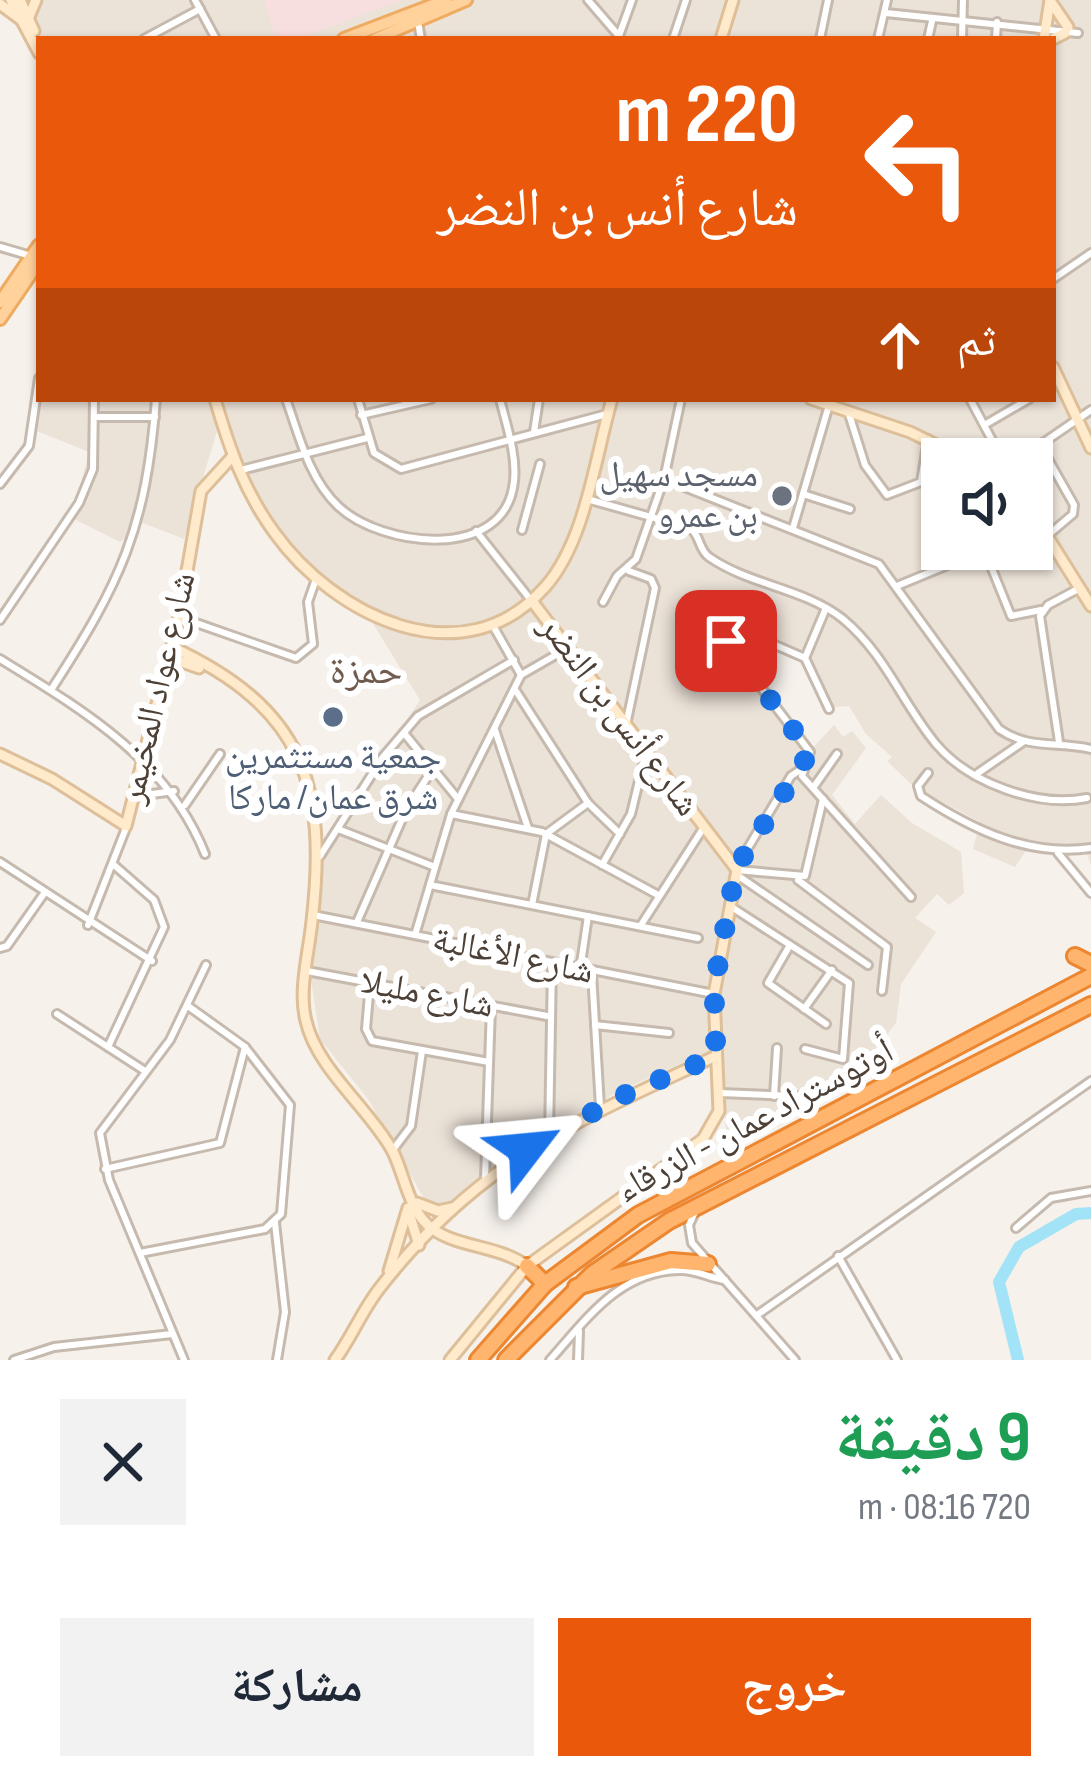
<!DOCTYPE html>
<html lang="ar">
<head>
<meta charset="utf-8">
<style>
	:root { --surface:#fff; --page:#f2f2f3; --text:#1f2937; --muted:#747a83; --accent:#ea580c }
	body { margin:0; font-family:"Sofia Sans Condensed","Noto Naskh Arabic",sans-serif; background:var(--page); color:var(--text); direction:rtl; height:100vh; display:flex; flex-direction:column; font-size:45px; white-space:nowrap }
	* { box-sizing:border-box; margin:0 }
	p { font-size:39px; color:var(--muted) }
	.icon { flex:none; width:66px; height:66px; fill:none; stroke:currentColor; stroke-width:2; stroke-linecap:round; stroke-linejoin:round }
	.map { position:relative; height:1360px; overflow:hidden; direction:ltr }
	.panel { display:flex; flex-direction:column; background:var(--surface); flex:1 }
	.panel>* { flex:none }
	.banner { position:absolute; left:36px; top:36px; width:1020px; height:366px; border-radius:0px; box-shadow:0 3px 9px #0004; direction:rtl; background:#ea580c; color:#fff; overflow:hidden }
	.controls { position:absolute; left:921px; top:438px; display:grid; gap:24px }
	.controls a { display:grid; place-items:center; width:132px; height:132px; border-radius:0px; background:var(--surface); box-shadow:0 3px 9px #0004; font-size:60px }
	.pin { position:absolute; display:grid; place-items:center; width:102px; height:102px; color:#fff; margin:-51px; border-radius:24px; box-shadow:0 6px 18px #0006 }
	.me { position:absolute; width:132px; margin:-66px; rotate:61deg; stroke-linejoin:round; filter:drop-shadow(0 0 9px #0008) }
	.turn { display:flex; align-items:center; gap:42px; height:252px; padding:0 60px; font-size:54px }
	.turn .icon { width:156px; height:156px; stroke-width:2.5 }
	.turn b { display:block; font-size:84px; line-height:102px }
	.then { display:flex; align-items:center; height:114px; padding:0 60px; background:#0003; gap:24px; font-size:45px }
	.round { display:grid; place-items:center; flex:none; width:126px; height:126px; border-radius:0px; background:var(--page) }
	.summary { display:flex; align-items:center; justify-content:space-between; height:204px; padding:0 60px }
	h1 { font-size:72px; font-weight:700; line-height:90px; color:#1e9e55 }
	.primary-button { display:flex; gap:24px; margin-top:auto; padding:24px 60px }
	.primary-button a { flex:1; height:138px; border-radius:0px; background:var(--accent); color:#fff; font-size:48px; font-weight:700; line-height:138px; text-align:center }
	.primary-button a+a { background:var(--page); color:var(--text) }
	.map>svg:first-child { display:block }
	.residential { fill:#ebe2d8; fill-rule:evenodd }
	.medical { fill:#f7dedf }
	.lines { fill:none; stroke-linecap:round; stroke-linejoin:round }
	.river { stroke:#a3e3f7; stroke-width:12 }
	.street-casing { stroke:#c6baaf; stroke-width:12 }
	.secondary-casing { stroke:#ddbf99; stroke-width:15 }
	.primary-casing { stroke:#efab60; stroke-width:16 }
	.highway-casing { stroke:#ec8630; stroke-width:20 }
	.street { stroke:#fff; stroke-width:6 }
	.secondary { stroke:#ffeacc; stroke-width:9 }
	.primary { stroke:#ffd19b; stroke-width:10 }
	.highway { stroke:#ffb56d; stroke-width:14 }
	.route { stroke:#1a73e8; stroke-width:21; stroke-dasharray:0 37.8 }
	.worship-dot { fill:#6b7280; stroke:#fff; stroke-width:4.5 }
	.service-dot { fill:#5c6f8a; stroke:#fff; stroke-width:4.5 }
	.labels { text-anchor:middle; dominant-baseline:central; stroke-width:12; stroke-linejoin:round; paint-order:stroke }
	.worship-label { font-size:36px; fill:#5b616d; stroke:#fff; text-anchor:end }
	.street-label { font-size:36px; fill:#4c4037; stroke:#fff }
	.service-label { font-size:36px; fill:#4e5e75; stroke:#fff }
	.neighbourhood-label { font-size:39px; fill:#705c4e; stroke:#fff }
</style>
</head>
<body>
<div class="map">
<svg width="1091" height="1360" viewBox="0 0 1091 1360">
	<rect width="100%" height="100%" fill="#f6f1eb"/>
	<path class="residential" d="M2,0H1091V865L1083,844L1025,852L1015,867L973,849L980,822L913,786L887,761L892,757L866,734L849,706L834,707L811,665L705,615L807,754L834,725L843,737L852,731L866,748L832,795L855,824L881,795L912,823L961,852L964,893L949,905L937,894L915,918L936,932L901,984L896,1023L865,1063L814,1090L758,1131L726,1130L718,1047L617,1092L497,1163L437,1222L368,1099L320,1039L310,973L325,842L420,700L369,617L295,558L250,490L219,425L184,539L143,523L120,542L72,518L89,452L32,429L39,373V399H1053V39H39V56L18,13ZM942,459H1032V549H942Z"/>
	<polygon class="medical" points="264,0 403,0 297,39 276,39"/>
	<g class="lines">
		<polyline class="river" points="1018,1360 999,1282 1019,1247 1076,1214 1091,1213"/>
		<g class="street-casing">
			<g id="street">
				<polyline points="195,0 216,39"/>
				<polyline points="588,0 619,36"/>
				<polyline points="886,13 1078,33"/>
				<polyline points="418,22 421,39"/>
				<polyline points="619,36 632,0"/>
				<polyline points="144,39 200,9"/>
				<polyline points="673,39 686,0"/>
				<polyline points="820,39 828,0"/>
				<polyline points="878,39 887,0"/>
				<polyline points="928,39 932,21"/>
				<polyline points="962,39 963,0"/>
				<polyline points="996,39 997,22"/>
				<polyline points="0,247 31,256"/>
				<polyline points="1053,279 1091,253"/>
				<path d="M286,399C299,435 309,479 338,506C381,547 506,563 514,481C517,455 506,424 500,399"/>
				<polyline points="358,399 374,453 401,469 607,414"/>
				<polyline points="970,399 1002,459"/>
				<polyline points="848,411 865,465 887,495 921,482 928,439"/>
				<polyline points="361,415 431,399"/>
				<polyline points="94,417 155,417"/>
				<polyline points="986,424 1029,399"/>
				<polyline points="534,432 539,399"/>
				<polyline points="241,470 367,438"/>
				<path d="M664,479L879,564L999,729C1029,750 1058,741 1091,749"/>
				<polyline points="0,484 29,446 39,378"/>
				<polyline points="803,494 850,509"/>
				<path d="M587,499L690,528C701,536 698,549 709,557C749,585 804,588 843,619C886,655 902,703 936,744C969,783 1038,808 1087,798"/>
				<polyline points="793,528 829,405"/>
				<polyline points="522,530 540,464"/>
				<polyline points="476,531 530,599"/>
				<polyline points="1047,536 1073,514 1074,505 1040,445 1091,410"/>
				<polyline points="984,549 1011,616 1041,610"/>
				<polyline points="1033,555 1053,544"/>
				<polyline points="897,586 984,550"/>
				<polyline points="603,602 617,576 636,559 664,479 681,399"/>
				<polyline points="826,608 805,658 829,709"/>
				<polyline points="179,617 296,658 313,644 308,602 316,579"/>
				<polyline points="0,620 79,503 93,469 94,399"/>
				<polyline points="718,620 805,658"/>
				<polyline points="492,624 521,675"/>
				<polyline points="728,624 728,644 810,752 802,776 911,897"/>
				<path d="M0,659C83,710 168,760 205,854"/>
				<polyline points="745,666 760,638"/>
				<path d="M51,690C121,582 146,529 156,399"/>
				<polyline points="516,691 588,803 620,834"/>
				<polyline points="626,725 655,588 651,579 629,571"/>
				<polyline points="495,730 528,828"/>
				<polyline points="404,733 458,799"/>
				<polyline points="1059,742 1040,616 1048,605 1078,589"/>
				<path d="M928,773L918,786L921,796C973,830 1029,857 1091,848"/>
				<polyline points="978,773 1023,742"/>
				<polyline points="813,788 837,754"/>
				<polyline points="137,796 174,791"/>
				<polyline points="185,805 220,754"/>
				<polyline points="451,814 542,832 658,895"/>
				<polyline points="338,829 435,867"/>
				<polyline points="1058,853 1091,893"/>
				<polyline points="320,856 383,757 418,716 514,660"/>
				<polyline points="0,862 152,961"/>
				<polyline points="602,865 631,814 646,752"/>
				<polyline points="736,868 791,776 803,768"/>
				<polyline points="737,870 805,876 823,799"/>
				<polyline points="737,875 868,965"/>
				<polyline points="798,880 887,947 882,991"/>
				<polyline points="430,885 698,938"/>
				<polyline points="532,905 546,834 588,803"/>
				<polyline points="730,906 849,983 843,1059 805,1049"/>
				<polyline points="313,915 714,994"/>
				<polyline points="357,922 406,810 432,770"/>
				<polyline points="88,925 126,828"/>
				<polyline points="641,925 704,827"/>
				<polyline points="415,935 451,814 521,675 568,648"/>
				<polyline points="790,945 768,983 826,1024"/>
				<polyline points="0,948 7,946 43,895"/>
				<polyline points="580,970 588,916"/>
				<polyline points="307,971 547,1016"/>
				<polyline points="592,973 600,1107"/>
				<polyline points="370,983 366,1029 372,1041 489,1062"/>
				<polyline points="804,1009 832,970"/>
				<polyline points="57,1014 145,1071"/>
				<polyline points="595,1025 669,1033"/>
				<polyline points="108,1047 164,927 154,900 114,865"/>
				<polyline points="720,1093 818,1097"/>
				<polyline points="774,1096 777,1048"/>
				<polyline points="549,1137 552,964"/>
				<polyline points="392,1151 411,1126 422,1051"/>
				<polyline points="105,1169 220,1143 245,1047"/>
				<polyline points="485,1179 491,1007"/>
				<polyline points="695,1212 689,1225 692,1243 795,1360"/>
				<polyline points="275,1223 285,1312 277,1360"/>
				<polyline points="1016,1228 1051,1198 1091,1191"/>
				<polyline points="140,1253 265,1229 281,1214 290,1105 245,1047 188,1006"/>
				<polyline points="838,1256 897,1360"/>
				<polyline points="757,1315 1091,1081"/>
				<polyline points="14,1360 54,1347 172,1334"/>
				<polyline points="184,1360 109,1180 100,1133 170,1040 206,965"/>
				<path d="M550,1360C586,1320 619,1271 679,1270C695,1269 709,1278 725,1280"/>
				<polyline points="578,1360 579,1331"/>
			</g>
		</g>
		<g class="secondary-casing">
			<g id="secondary">
				<polyline points="11,0 39,53"/>
				<polyline points="20,0 34,31"/>
				<polyline points="1051,2 1068,27"/>
				<polyline points="0,4 20,19"/>
				<polyline points="28,19 36,0"/>
				<polyline points="721,39 733,0"/>
				<polyline points="1044,39 1050,0"/>
				<polyline points="1053,39 1065,33"/>
				<polyline points="1053,367 1091,448"/>
				<path d="M215,399C229,447 244,491 274,532C334,616 463,680 545,587C586,541 595,457 612,399"/>
				<polyline points="811,399 910,432 965,459"/>
				<polyline points="1032,512 1091,606"/>
				<path d="M172,647C303,708 328,784 312,921C309,952 298,990 306,1021C317,1069 368,1107 392,1150C405,1174 408,1213 434,1230C461,1248 500,1246 527,1266"/>
				<polyline points="168,657 199,668"/>
				<polyline points="0,754 52,779 126,826 179,617 201,491 232,457"/>
				<polyline points="417,1203 438,1211 452,1208"/>
				<polyline points="409,1213 419,1245"/>
				<polyline points="389,1271 408,1208"/>
				<path d="M335,1360C351,1338 362,1311 379,1289C477,1162 576,1121 716,1056"/>
				<polyline points="450,1360 527,1266 703,1139 719,1111 714,994 737,870 532,601"/>
			</g>
		</g>
		<g class="primary-casing">
			<g id="primary">
				<polyline points="344,39 446,0"/>
				<polyline points="375,39 466,0"/>
				<polyline points="0,302 39,245"/>
				<polyline points="0,319 39,262"/>
			</g>
		</g>
		<g class="highway-casing">
			<g id="highway">
				<polyline points="1075,956 1091,964"/>
				<polyline points="527,1266 545,1284"/>
				<polyline points="576,1287 671,1261 708,1264"/>
				<polyline points="478,1360 545,1284 638,1215 1091,976"/>
				<polyline points="506,1360 592,1274 669,1221 1091,1005"/>
			</g>
		</g>
		<use href="#street" class="street"/>
		<use href="#secondary" class="secondary"/>
		<use href="#primary" class="primary"/>
		<use href="#highway" class="highway"/>
	</g>
	<g class="lines">
		<polyline class="route" points="526,1149 628,1093 716,1056 714,987 736,868 810,752 726,641"/>
	</g>
	<circle class="worship-dot" cx="782" cy="496" r="12"/>
	<circle class="service-dot" cx="333" cy="717" r="12"/>
	<g class="labels">
		<g class="worship-label">
			<text x="758" y="475">مسجد سهيل<tspan x="758" dy="41">بن عمرو</tspan></text>
		</g>
		<g class="street-label">
			<text transform="translate(158 688) rotate(-77)">شارع عواد المخيمر</text>
			<text transform="translate(619 716) rotate(53)">شارع أنس بن النضر</text>
			<text transform="translate(513 956) rotate(12)">شارع الأغالبة</text>
			<text transform="translate(427 994) rotate(11)">شارع مليلا</text>
			<text transform="translate(755 1121) rotate(-28)">أوتوستراد عمان - الزرقاء</text>
		</g>
		<g class="service-label">
			<text x="333" y="757">جمعية مستثمرين<tspan x="333" dy="41">شرق عمان/ ماركا</tspan></text>
		</g>
		<g class="neighbourhood-label">
			<text x="366" y="671">حمزة</text>
		</g>
	</g>
</svg>
<div class="controls">
<a><svg class="icon" aria-label="sound" viewBox="0 0 24 24"><path d="M4 9h4l5-4v14l-5-4H4zM17 9q2 3 0 6"/></svg></a>
</div>
<div class="pin" style="left:726px;top:641px;background:#d93025"><svg class="icon" aria-label="arrive" viewBox="0 0 24 24"><path d="M6 21V4h12l-3 4 3 4H6"/></svg></div>
<svg class="me" style="left:526px;top:1149px" viewBox="-20 -20 40 40"><path d="M0-17L14 15 0 8-14 15z" fill="#1a73e8" stroke="#fff" stroke-width="4"/></svg>
<div class="banner">
<div class="turn"><svg class="icon" aria-label="left" viewBox="0 0 24 24"><path d="M17 20v-9H6M10 6l-5 5 5 5"/></svg><div><b>220 m</b>شارع أنس بن النضر</div></div>
<div class="then">ثم<svg class="icon" aria-label="ahead" viewBox="0 0 24 24"><path d="M12 20V5M6 11l6-6 6 6"/></svg></div>
</div>
</div>
<section class="panel">
<div class="summary"><div><h1>9 دقيقة</h1><p>720 m · 08:16</p></div><a class="round"><svg class="icon" aria-label="close" viewBox="0 0 24 24"><path d="M6 6l12 12M18 6L6 18"/></svg></a></div>
<div class="primary-button"><a>خروج</a><a>مشاركة</a></div>
</section>
</body>
</html>
